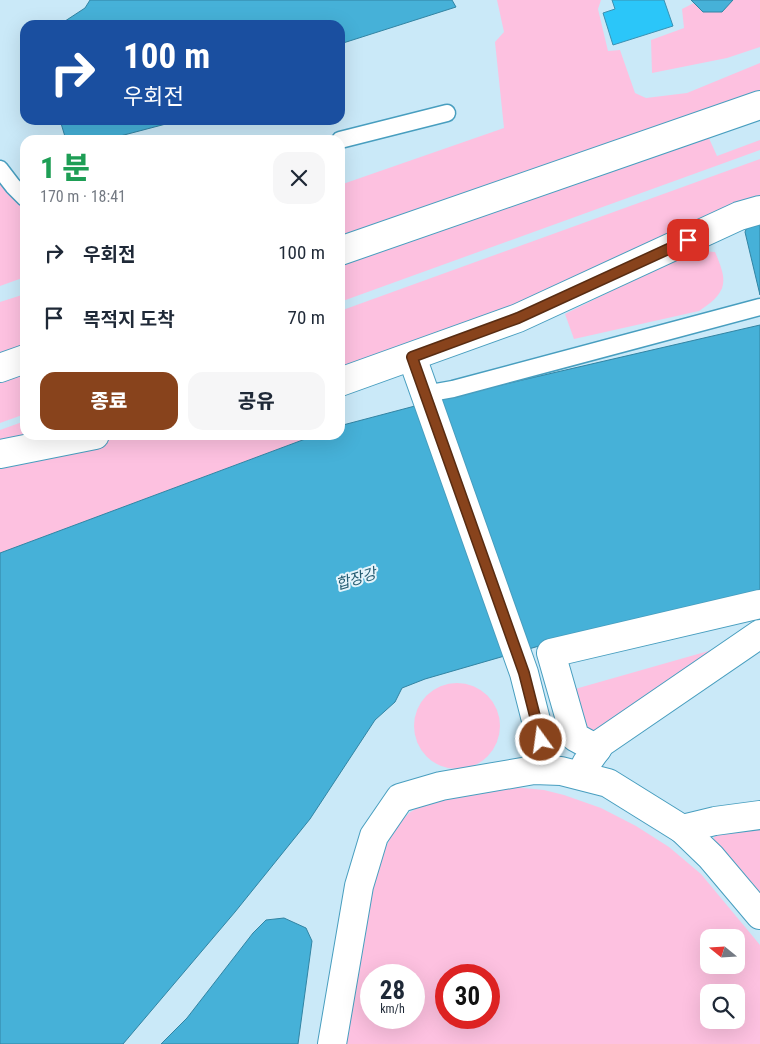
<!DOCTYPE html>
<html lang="ko">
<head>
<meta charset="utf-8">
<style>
	:root { --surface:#fff; --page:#f6f6f7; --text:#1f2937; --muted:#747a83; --accent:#88431c }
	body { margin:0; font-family:"Roboto Condensed","Noto Sans KR",sans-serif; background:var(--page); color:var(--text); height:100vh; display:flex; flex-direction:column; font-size:19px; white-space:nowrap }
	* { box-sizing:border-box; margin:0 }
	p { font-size:16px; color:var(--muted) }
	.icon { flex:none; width:28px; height:28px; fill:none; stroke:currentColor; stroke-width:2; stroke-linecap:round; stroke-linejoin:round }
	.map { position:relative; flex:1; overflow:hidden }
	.side { position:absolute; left:20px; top:135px; width:325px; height:305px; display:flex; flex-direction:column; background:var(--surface); border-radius:15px; box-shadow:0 5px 20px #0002 }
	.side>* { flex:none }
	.guide { position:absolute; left:20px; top:20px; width:325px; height:105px; border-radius:15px; box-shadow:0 5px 20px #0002; background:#1a4fa0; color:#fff; overflow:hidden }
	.needle { width:32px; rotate:288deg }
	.tools { position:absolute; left:700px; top:929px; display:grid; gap:10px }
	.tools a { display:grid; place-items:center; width:45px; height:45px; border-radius:10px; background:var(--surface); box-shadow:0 5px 20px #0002; font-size:25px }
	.speed { position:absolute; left:360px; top:964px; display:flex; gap:10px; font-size:25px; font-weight:700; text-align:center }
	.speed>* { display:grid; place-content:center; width:65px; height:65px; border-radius:50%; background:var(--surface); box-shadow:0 5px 20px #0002; line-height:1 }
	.speed small { font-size:12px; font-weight:400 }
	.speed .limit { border:8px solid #d22; background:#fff; color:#111 }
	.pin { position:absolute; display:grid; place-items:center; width:42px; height:42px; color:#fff; margin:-21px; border-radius:10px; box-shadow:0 2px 8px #0006 }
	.me { position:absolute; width:55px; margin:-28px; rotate:346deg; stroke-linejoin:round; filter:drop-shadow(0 0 4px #0008) }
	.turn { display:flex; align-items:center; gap:18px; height:105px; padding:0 20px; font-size:22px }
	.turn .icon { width:65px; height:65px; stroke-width:2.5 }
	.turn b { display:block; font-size:35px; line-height:42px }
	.round { display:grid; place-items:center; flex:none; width:52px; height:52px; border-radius:15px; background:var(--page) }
	.overview { display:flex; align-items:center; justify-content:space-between; height:85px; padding:0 20px }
	h1 { font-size:30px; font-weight:800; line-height:38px; color:#1e9e55 }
	.cta { display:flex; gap:10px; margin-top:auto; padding:10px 20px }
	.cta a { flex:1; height:58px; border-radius:15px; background:var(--accent); color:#fff; font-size:20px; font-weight:800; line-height:58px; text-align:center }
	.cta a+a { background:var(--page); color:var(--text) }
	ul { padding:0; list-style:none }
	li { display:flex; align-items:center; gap:15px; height:65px; padding:0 20px }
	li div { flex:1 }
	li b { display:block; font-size:19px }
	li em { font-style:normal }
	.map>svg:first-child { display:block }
	.green { fill:#fdc1e0; fill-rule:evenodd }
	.water { fill:#46b1d8; stroke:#3284a3 }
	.building { fill:#2bc6f9; stroke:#3a91b2 }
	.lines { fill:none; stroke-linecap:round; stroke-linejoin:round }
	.service-casing { stroke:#489ebf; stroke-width:19 }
	.minor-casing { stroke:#489ebf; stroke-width:30 }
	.service { stroke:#fff; stroke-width:16 }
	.minor { stroke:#fff; stroke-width:28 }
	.route-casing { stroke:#582c12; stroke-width:12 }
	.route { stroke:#88431c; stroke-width:9 }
	.labels { text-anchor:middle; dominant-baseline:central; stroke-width:4; stroke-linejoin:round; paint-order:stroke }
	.water-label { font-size:15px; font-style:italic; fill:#245c72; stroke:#e4f4fb }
</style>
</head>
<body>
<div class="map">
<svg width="760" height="1044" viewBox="0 0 760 1044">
	<rect width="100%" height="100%" fill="#cae9f8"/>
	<g class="green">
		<polygon points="497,0 601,0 598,9 608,51 620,50 635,93 646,98 687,93 760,63 760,96 340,242 340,185 504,128 495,42 504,32"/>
		<polygon points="733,0 760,0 760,47 727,58 652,73 651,40 684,28 682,9 694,3 703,12 722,12"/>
		<polygon points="707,134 717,156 760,140 760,150 340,302 340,261"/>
		<polygon points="760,159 760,201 517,310 340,373 340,311"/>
		<polygon points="0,184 25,209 25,277 0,286"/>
		<path d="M700,251L715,252C728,282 728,292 699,311L574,339L565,314L686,254Z"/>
		<polygon points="25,294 25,351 0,360 0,302"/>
		<polygon points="25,370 25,414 0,423 0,379"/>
		<polygon points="25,421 25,435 0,448 0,430"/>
		<polygon points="118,435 316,435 0,553 0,461"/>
		<polygon points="712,650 591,739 568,691"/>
		<circle cx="457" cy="726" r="43"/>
		<path d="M504,786L544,790L564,795L601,808L636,826L669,847L701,874L760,945V1044H341L366,905L386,847L395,828L409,813L425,803ZM709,938H736V965H709ZM371,975H414V1018H371ZM446,975H489V1018H446ZM709,992H736V1020H709Z"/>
		<polygon points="760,825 760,898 711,842 715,836"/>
	</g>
	<g class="water">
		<polygon points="90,0 452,0 456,7 340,44 340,25 59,25 85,8"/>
		<polygon points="691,0 733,0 722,12 703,12"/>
		<polygon points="60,120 181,120 105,140 66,140"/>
		<polygon points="760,217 760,295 745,232 750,220"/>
		<polygon points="760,325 760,593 546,644 425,679 402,688 395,702 375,720 310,819 235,912 123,1044 0,1044 0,553 316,435 340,435 340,426 343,425 449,397"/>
		<polygon points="284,918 306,928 312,941 298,1044 161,1044 187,1018 253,933 266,920"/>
	</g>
	<polygon class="building" points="612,0 664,0 673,26 613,45 603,13 615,9"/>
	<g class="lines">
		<g class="service-casing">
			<g id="service">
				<polyline points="340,140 447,113"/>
				<polyline points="0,169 13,186 25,198"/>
				<polyline points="425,394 453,389 760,307"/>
			</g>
		</g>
		<g class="minor-casing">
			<g id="minor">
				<polyline points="340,251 760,105"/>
				<polyline points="412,357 524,673 541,740 534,770"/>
				<polyline points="0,368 25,359"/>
				<polyline points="340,382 518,318 739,216 760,210"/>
				<polyline points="0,454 95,435"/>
				<polyline points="597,749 575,737 551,653 760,604"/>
				<polyline points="586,764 601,743 760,634"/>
				<polyline points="682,829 711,857 760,915"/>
				<polyline points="332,1044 359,886 374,836 400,798 441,786 534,770 561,771 608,783 682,829 715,821 760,815"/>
			</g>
		</g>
		<use href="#service" class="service"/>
		<use href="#minor" class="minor"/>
	</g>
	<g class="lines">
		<g class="route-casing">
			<polyline id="route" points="541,740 524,673 412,357 518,318 688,240"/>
		</g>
		<use href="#route" class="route"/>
	</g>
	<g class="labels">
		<g class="water-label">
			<text transform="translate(356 579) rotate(-17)">합장강</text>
		</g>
	</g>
</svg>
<div class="tools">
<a><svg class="needle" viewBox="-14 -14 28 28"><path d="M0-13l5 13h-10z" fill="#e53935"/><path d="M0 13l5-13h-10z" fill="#747a83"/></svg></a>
<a><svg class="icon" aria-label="search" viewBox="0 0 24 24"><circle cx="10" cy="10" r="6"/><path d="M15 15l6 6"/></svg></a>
</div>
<div class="speed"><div>28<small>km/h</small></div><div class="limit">30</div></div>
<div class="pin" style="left:688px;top:240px;background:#d93025"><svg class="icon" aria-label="arrive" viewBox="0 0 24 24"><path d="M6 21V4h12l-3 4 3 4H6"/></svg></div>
<svg class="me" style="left:541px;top:740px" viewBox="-20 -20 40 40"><circle r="17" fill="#88431c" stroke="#fff" stroke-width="3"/><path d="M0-11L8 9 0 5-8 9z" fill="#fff"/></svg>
<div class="guide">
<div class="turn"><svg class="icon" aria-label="right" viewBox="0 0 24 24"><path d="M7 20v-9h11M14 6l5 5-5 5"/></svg><div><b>100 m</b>우회전</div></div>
</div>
<section class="side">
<div class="overview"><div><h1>1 분</h1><p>170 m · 18:41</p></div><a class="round"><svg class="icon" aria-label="close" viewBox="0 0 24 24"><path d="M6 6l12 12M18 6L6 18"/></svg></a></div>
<ul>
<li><svg class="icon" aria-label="right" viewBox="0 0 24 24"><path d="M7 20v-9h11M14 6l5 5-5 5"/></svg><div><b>우회전</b></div><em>100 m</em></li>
<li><svg class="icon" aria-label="arrive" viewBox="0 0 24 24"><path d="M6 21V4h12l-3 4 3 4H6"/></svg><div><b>목적지 도착</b></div><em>70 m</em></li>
</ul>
<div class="cta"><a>종료</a><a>공유</a></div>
</section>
</div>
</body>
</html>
